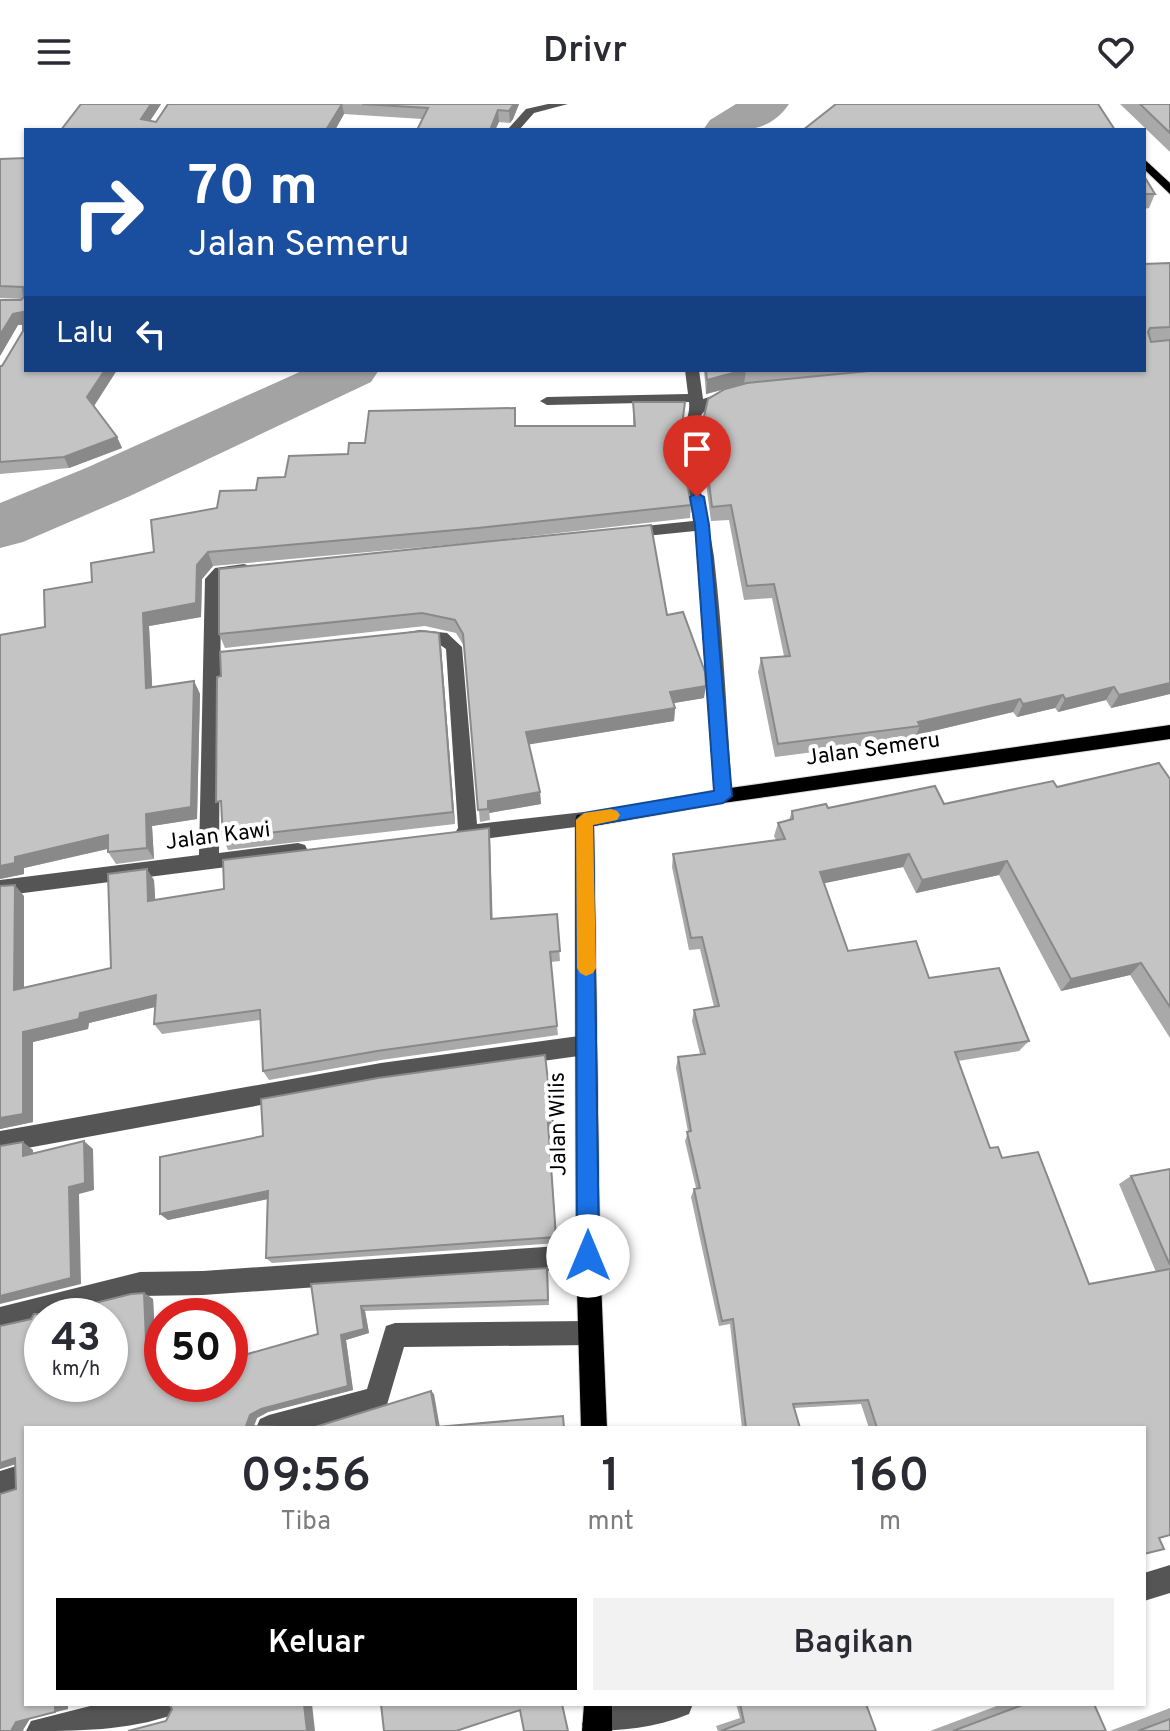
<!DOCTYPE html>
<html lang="id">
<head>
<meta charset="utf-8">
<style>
	:root { --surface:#fff; --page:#f2f2f3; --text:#2b2b33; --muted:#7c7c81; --accent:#000 }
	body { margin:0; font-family:Overpass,sans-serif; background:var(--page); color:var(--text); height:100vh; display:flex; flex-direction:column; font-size:30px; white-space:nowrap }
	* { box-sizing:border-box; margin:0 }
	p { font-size:26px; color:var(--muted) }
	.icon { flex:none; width:44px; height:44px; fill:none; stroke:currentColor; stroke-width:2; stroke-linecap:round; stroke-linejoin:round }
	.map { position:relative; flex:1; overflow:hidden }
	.panel { position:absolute; left:24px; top:1322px; width:1122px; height:280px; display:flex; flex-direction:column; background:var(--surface); border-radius:0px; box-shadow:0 2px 6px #0004 }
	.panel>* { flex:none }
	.banner { position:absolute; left:24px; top:24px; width:1122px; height:244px; border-radius:0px; box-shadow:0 2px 6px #0004; background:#1a4fa0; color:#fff; overflow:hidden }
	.speed { position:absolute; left:24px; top:1194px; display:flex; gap:16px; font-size:40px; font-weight:700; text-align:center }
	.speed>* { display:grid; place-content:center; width:104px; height:104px; border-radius:50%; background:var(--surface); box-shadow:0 2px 6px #0004; line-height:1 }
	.speed small { font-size:20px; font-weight:400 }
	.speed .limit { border:12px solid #d22; background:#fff; color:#111 }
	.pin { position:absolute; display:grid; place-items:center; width:68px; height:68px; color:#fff; margin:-82px -34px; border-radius:50% 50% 50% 0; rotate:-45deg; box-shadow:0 0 8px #0007 }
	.pin .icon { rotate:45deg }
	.me { position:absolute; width:88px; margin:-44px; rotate:0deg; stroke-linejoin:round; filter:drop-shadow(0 0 6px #0008) }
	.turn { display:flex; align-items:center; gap:28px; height:168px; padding:0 32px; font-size:36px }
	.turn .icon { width:104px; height:104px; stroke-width:2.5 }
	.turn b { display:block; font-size:56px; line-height:68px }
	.then { display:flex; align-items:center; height:76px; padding:0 32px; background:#0003; gap:16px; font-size:30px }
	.eta { display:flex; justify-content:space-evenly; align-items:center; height:136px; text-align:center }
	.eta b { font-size:48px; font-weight:600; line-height:56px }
	.action { display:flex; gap:16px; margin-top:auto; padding:16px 32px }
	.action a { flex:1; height:92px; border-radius:0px; background:var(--accent); color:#fff; font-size:32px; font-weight:600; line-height:92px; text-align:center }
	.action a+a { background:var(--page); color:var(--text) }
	header { display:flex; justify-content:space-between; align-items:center; height:104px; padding:0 32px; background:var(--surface); font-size:36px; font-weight:600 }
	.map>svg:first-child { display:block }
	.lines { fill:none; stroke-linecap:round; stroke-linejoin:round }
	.river { fill:#a3a3a3; fill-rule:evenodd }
	.major-casing { stroke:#dbdbdb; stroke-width:2 }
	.minor { fill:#555; fill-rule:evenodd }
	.major { fill:#000; fill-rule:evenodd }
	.wall { fill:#a9a9a9 }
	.shaded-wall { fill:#898989 }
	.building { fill:#c4c4c4; stroke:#898989; stroke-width:2; fill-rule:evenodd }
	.route { fill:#1a73e8; stroke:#114b97; stroke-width:2 }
	.slow { fill:#f59e0b }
	.labels { text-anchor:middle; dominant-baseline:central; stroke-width:8; stroke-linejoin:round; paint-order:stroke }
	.street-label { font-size:22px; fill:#000; stroke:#fff }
</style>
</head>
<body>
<header><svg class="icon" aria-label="menu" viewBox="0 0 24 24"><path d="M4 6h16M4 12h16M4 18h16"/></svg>Drivr<svg class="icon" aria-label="heart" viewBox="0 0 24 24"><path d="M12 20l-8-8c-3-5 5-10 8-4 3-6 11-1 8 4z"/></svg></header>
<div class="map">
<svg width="1170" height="1627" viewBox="0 0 1170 1627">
	<rect width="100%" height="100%" fill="#fff"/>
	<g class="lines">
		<g class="river">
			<path d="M736,0H789C767,32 738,26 703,26L710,16Z"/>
			<polygon points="304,266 379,266 371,278 130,392 23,438 0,444 0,399 86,364"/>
		</g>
		<g class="major-casing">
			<g id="major">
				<polygon points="1144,55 1170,79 1170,90 1144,65"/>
				<polygon points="1170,621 1170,635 723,699 594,722 600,1152 607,1324 581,1324 576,1152 575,716 577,711 723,685"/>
				<polygon points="584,1600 612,1600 612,1627 582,1627"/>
			</g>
		</g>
		<g class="minor">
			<polygon points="548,0 568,0 534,9 519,26 507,26 526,5"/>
			<path d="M685,266H699L703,295L734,285L741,289C727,300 704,297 698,319C688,356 709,414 714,453C723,532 727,612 732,692L730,697H716L714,692L695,427L626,434L618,429L626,424L693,417C690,392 682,367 681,341C681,326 691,312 689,298L547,301L540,297L547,293L688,290Z"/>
			<polygon points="244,460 250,462 250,470 225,473 221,477 219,749 298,739 305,741 308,747 305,753 0,792 0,776 199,751 205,475 215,464"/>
			<polygon points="420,526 447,529 462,543 477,720 584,708 591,711 593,716 591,721 468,737 458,734 455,729 458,724 446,545 436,538 408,536 406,532 408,528"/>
			<polygon points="586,931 594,934 597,941 594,948 586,951 381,979 0,1049 0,1027 381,959"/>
			<polygon points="588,1140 596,1144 600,1152 596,1160 588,1164 203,1191 140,1192 61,1212 42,1212 42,1217 0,1227 0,1203 140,1168 203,1167"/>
			<polygon points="591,1217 600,1220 603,1229 600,1238 591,1241 404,1243 386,1304 317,1324 256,1324 260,1315 269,1311 367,1285 386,1222 395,1219"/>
			<polygon points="26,1359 26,1385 0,1393 0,1367"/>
			<polygon points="1170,1461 1170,1489 1144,1497 1144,1469"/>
			<path d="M98,1600H179L175,1610C128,1627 77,1627 26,1627L31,1617Z"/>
			<path d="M620,1600H693L689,1610C656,1624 621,1627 585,1627L582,1620L587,1610Z"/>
		</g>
		<use href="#major" class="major"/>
	</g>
	<g class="wall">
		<polygon points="81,0 161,0 150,17 156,18 168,0 519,0 513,15 510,19 499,18 495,26 417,26 422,15 344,10 335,26 61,26"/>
		<polygon points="1120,0 1170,0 1170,48"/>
		<polygon points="26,54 26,266 117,266 94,302 117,333 122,344 69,364 0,370 0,262 2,262 23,227 23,221 18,221 0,252 0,196 21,196 22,195 0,194 0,55"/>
		<polygon points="1144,72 1155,90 1149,104 1144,105"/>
		<polygon points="1170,159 1170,590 1111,604 1106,596 1058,608 1055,604 1017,613 1013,608 916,631 915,635 775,653 758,568 761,554 784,552 772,494 744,496 729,416 711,417 700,335 702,321 745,280 706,290 704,266 1144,266 1144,160"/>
		<polygon points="633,298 684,312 681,339 691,401 690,414 480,438 213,462 202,475 201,513 149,522 152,583 194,577 200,590 197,715 152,722 154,755 116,760 108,748 108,745 24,764 24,770 0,775 0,531 45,523 92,478 154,448 217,404 285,373 348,350 365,339 516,322 633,322"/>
		<polygon points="219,465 667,511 704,594 674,599 675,604 674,617 528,640 540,688 541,700 489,709 490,716 480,718 464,542 456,529 425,522 225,544 219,530"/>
		<polygon points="441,543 455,720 228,746 223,734"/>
		<polygon points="1170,675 1170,934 1130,871 1061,887 999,771 916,789 903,763 824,779 848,847 929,874 1029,937 1019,947 958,957 990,1044 1002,1054 1089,1180 1156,1168 1119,1080 1131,1072 1170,1065 1170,1431 1159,1434 1144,1450 1144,1324 869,1324 861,1300 794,1304 800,1324 742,1324 730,1220 719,1222 691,1093 694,1085 696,1084 685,1037 688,1028 676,964 678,953 700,950 692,917 694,906 714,903 700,845 689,846 672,763 673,750 776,736 774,732 778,719 789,716 792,707 828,704 944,700 1057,683"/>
		<polygon points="489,724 490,736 492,815 557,810 560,857 551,858 558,931 381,956 269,976 263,967 260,916 162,930 154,920 155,903 89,919 88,925 33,938 33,1018 0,1025 24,792 24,883 111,864 154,776 155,796 224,785"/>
		<polygon points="545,951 554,1026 549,1027 557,1139 272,1159 266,1154 267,1095 168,1116 160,1110 263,1032"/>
		<polygon points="548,1170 549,1201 365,1207 369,1229 346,1236 353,1286 268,1308 257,1314 254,1322 26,1600 68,1600 68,1605 30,1615 23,1626 0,1627 16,1385 15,1360 0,1365 51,1210 144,1189 153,1195 156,1257 162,1280 318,1230 311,1180"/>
		<polygon points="736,1600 866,1600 876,1627 718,1627 716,1622 740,1614"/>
		<polygon points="1002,1600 1094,1600 1106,1627 930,1627"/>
		<polygon points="1170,1604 1170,1627 1110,1627"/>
	</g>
	<g class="shaded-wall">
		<polygon points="151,0 161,0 144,26 141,15"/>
		<polygon points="342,0 344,10 335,26 326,26"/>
		<polygon points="514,0 519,0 513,15 510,19 509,7"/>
		<polygon points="498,6 499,18 495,26 490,26"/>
		<polygon points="23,208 26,220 18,221 0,252 0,231 13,210"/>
		<polygon points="105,266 117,266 92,305 87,293"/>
		<polygon points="746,266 744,280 706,290 707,276"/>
		<polygon points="117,333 122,344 69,364 64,353"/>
		<polygon points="208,448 213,462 202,475 201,513 149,522 153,597 146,584 143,509 197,461"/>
		<polygon points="439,529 441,543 455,720 453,708"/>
		<polygon points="194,577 200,590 197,715 152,722 154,755 147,744 146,710"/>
		<polygon points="1170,579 1170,590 1111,604 1119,591"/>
		<polygon points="706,582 704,594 668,600 670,588"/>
		<polygon points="1114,583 1106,596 1058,608 1065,595"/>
		<polygon points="1063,591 1055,604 1017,613 1023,600"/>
		<polygon points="1020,595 1013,608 916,631 920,622 918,618"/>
		<polygon points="675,604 674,617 526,641 526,628"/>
		<polygon points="540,688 541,700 489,709 490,716 488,697"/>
		<polygon points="489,724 490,736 493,826 491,815"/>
		<polygon points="108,731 115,743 24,764 24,770 0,775 0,762 15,753"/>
		<polygon points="909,750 903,763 816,781 820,768"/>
		<polygon points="1007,757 999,771 916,789 922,776"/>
		<polygon points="147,765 154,776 156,808 148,797"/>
		<polygon points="15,781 24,792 24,896 14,886"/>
		<polygon points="1141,859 1130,871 1061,887 1071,875"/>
		<polygon points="156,891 163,901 89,919 88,925 33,938 33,1018 0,1025 0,1014 23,928 80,909"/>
		<polygon points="84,1037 93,1045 94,1086 79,1090 81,1180 0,1200 0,1192 69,1083"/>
		<polygon points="23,1038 33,1046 33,1060 23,1052"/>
		<polygon points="268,1087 273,1094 168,1116 160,1110"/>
		<polygon points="144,1189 153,1195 157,1264 147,1260"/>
		<polygon points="361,1202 365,1207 369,1229 346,1236 353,1286 268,1308 257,1314 253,1324 246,1322 250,1311 341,1231"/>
		<polygon points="431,1287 434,1290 440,1324 438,1324"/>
		<polygon points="15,1354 26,1357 0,1365 0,1359"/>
		<polygon points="59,1600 68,1600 68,1605 55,1608 55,1601"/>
		<polygon points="304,1600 312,1600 315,1627 307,1627"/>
		<polygon points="30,1614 23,1626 24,1627 11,1627 16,1618"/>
	</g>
	<g class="building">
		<polygon points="81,0 151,0 141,15 156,18 168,0 342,0 326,26 61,26"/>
		<polygon points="362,0 514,0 509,7 498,6 490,26 417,26 428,4"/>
		<polygon points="836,0 1098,0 1115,26 803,26"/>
		<polygon points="1140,0 1170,0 1170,29"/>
		<polygon points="26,54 26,266 105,266 87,293 117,333 64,353 0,358 0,262 2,262 23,227 23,208 13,210 0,231 0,196 21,196 24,193 23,183 0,182 0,55"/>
		<polygon points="1144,72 1155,90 1144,90"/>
		<polygon points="1170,159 1170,223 1150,224 1148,228 1151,238 1170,236 1170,579 1119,591 1114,583 1065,595 1063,591 1023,600 1020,595 918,618 920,622 778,640 761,554 790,552 774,480 747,482 731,401 712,403 702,321 708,295 725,285 747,279 879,266 1144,266 1144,160"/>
		<polygon points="706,266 744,266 707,276"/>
		<polygon points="633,298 685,298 680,337 691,401 478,424 208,448 197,461 196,499 143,509 146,584 194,577 191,703 146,710 147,744 108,748 108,731 15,753 15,759 0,762 0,531 45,523 44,486 92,478 91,459 154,448 151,416 217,404 220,387 256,386 258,374 285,373 289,352 348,350 349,339 365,339 369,307 515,304 515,322 635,322"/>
		<polygon points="651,421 667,511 683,508 705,568 706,582 670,588 675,604 526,628 540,688 488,697 488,705 478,706 463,530 455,516 422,509 219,530 219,465"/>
		<polygon points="423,527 439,529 453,708 223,734 221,697 216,698 217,573 221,572 220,548"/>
		<polygon points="1159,659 1170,675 1170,903 1141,859 1071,875 1007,757 922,776 909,750 820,768 848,847 916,837 929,874 999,864 1029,937 955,948 990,1044 998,1043 1002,1054 1038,1048 1089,1180 1170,1165 1170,1431 1159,1434 1164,1445 1144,1450 1144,1324 877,1324 868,1296 793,1300 800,1324 746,1324 733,1215 722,1217 694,1085 700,1084 687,1028 691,1027 678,953 705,950 694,906 719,902 702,833 691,834 673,750 785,735 778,719 793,715 792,707 826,700 828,704 935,682 944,700 1053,677 1057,683"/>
		<polygon points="489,724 491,815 557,810 560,847 550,848 557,922 377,947 263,967 260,906 154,920 156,891 80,909 79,915 23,928 23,1010 0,1014 0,782 15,781 14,886 111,864 108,770 147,765 148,797 224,785 223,756"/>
		<polygon points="545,951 553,1019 548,1019 556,1133 266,1154 268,1087 160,1110 160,1053 263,1032 261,995 378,974"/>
		<polygon points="84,1037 85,1079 69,1083 71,1174 0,1192 0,1042 23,1038 23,1052"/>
		<polygon points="1170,1065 1170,1161 1131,1072"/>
		<path d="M547,1164L548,1196L361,1202L364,1225L341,1231L348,1282L261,1305L250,1311L246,1322L311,1324H26V1600H59L55,1601V1608L16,1618L11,1627H0V1390L16,1385L15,1354L0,1359V1222L31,1215L34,1210H51L131,1190L144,1189L147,1260L162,1255V1280H230V1255L318,1230L311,1180ZM42,1212H110V1280H42Z"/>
		<polygon points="431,1287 437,1323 563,1312 564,1324 312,1324"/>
		<polygon points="127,1600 304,1600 307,1627 128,1627 166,1617 172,1605 169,1600"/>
		<polygon points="381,1600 562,1600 568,1627 524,1627 520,1606 456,1627 384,1627"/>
		<polygon points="740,1600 866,1600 876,1627 721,1627 744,1618"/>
		<polygon points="1025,1600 1094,1600 1106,1627 953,1627"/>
		<polygon points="1170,1615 1170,1627 1138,1627"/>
	</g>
	<polygon class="route" points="697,389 704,393 709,421 732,692 723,699 593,721 599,1152 595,1159 588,1163 580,1159 577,1152 576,716 584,709 714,687 695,421 690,393"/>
	<polygon class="slow" points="611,705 617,707 620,711 617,716 593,721 596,864 593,869 586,872 580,869 577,864 576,716 584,709"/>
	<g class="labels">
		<g class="street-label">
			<text transform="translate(873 646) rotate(-8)">Jalan Semeru</text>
			<text transform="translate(218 733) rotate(-7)">Jalan Kawi</text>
			<text transform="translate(559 1020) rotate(-91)">Jalan Wilis</text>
		</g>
	</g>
</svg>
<div class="speed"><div>43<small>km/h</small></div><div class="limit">50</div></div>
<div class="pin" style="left:697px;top:393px;background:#d93025"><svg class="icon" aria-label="arrive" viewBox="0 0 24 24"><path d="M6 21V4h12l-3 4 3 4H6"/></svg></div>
<svg class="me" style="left:588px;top:1152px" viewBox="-20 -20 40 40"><circle r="19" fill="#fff"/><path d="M0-13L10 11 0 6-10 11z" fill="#1a73e8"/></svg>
<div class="banner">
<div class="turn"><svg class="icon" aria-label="right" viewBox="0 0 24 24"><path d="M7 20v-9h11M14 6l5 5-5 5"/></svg><div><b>70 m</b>Jalan Semeru</div></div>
<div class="then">Lalu<svg class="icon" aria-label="left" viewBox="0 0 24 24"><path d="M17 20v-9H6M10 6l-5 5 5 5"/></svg></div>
</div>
<section class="panel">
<div class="eta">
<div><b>09:56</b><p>Tiba</p></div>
<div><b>1</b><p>mnt</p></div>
<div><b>160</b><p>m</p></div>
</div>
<div class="action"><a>Keluar</a><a>Bagikan</a></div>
</section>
</div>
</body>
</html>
